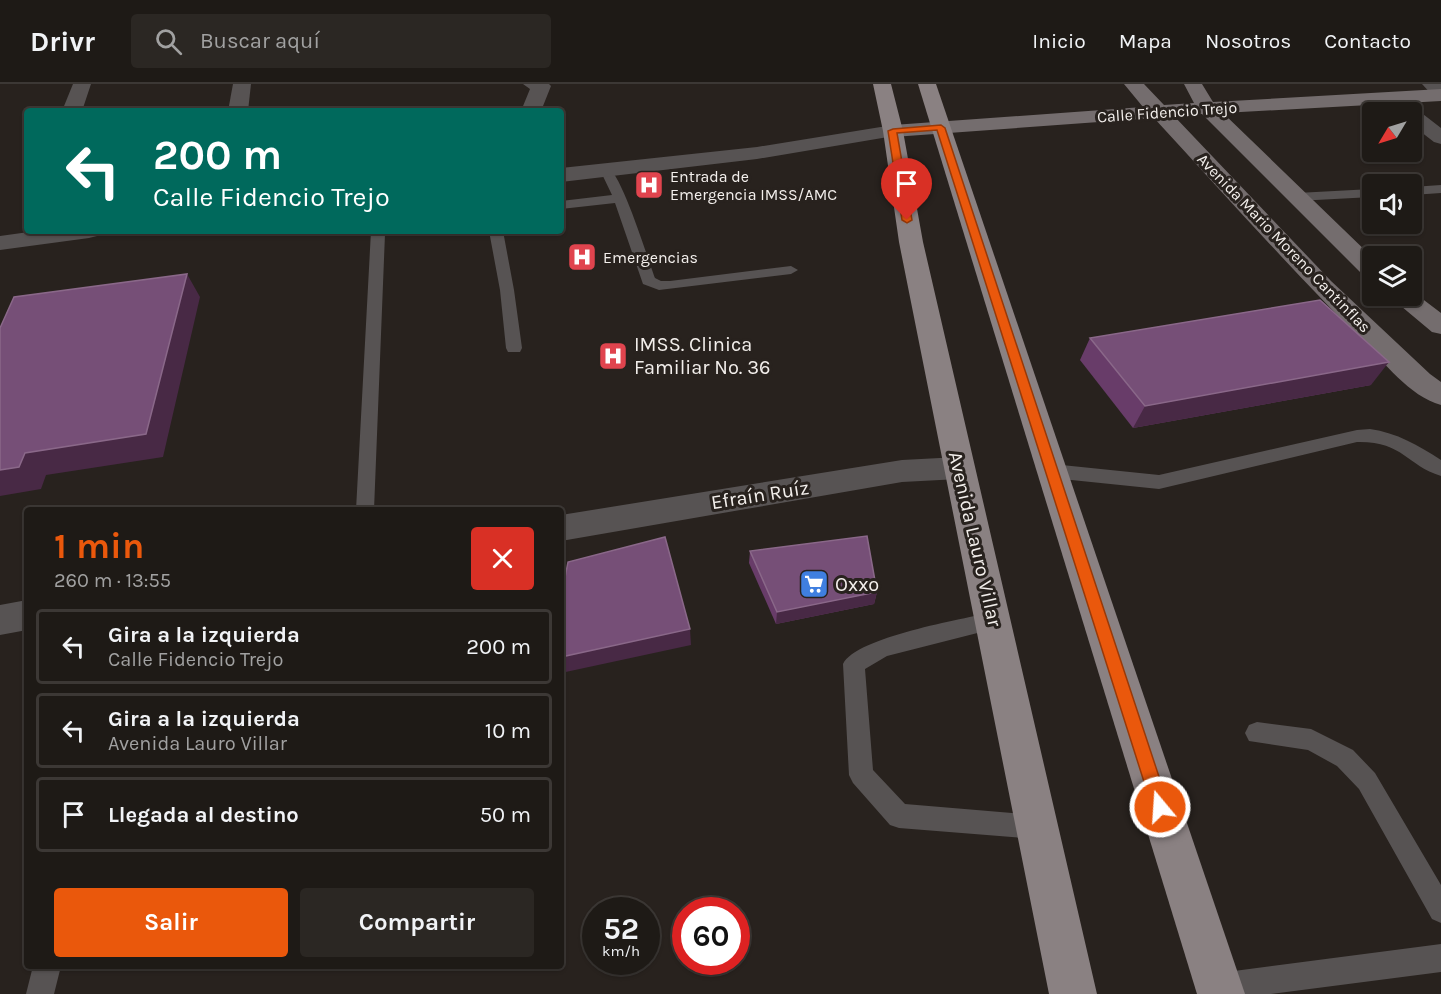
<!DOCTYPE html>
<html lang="es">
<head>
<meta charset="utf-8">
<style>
	:root { --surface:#1e1a16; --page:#2b2723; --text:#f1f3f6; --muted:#a1a1a1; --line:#3c3835; --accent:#ea580c }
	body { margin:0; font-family:Karla,sans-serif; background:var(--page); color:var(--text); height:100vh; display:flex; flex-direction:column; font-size:22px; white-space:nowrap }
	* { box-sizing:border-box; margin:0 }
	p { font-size:20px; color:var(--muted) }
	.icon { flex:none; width:33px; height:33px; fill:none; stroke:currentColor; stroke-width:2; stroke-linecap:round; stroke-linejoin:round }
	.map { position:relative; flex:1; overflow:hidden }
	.panel { position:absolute; left:24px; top:423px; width:540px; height:462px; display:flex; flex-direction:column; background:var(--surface); border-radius:6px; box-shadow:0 2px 4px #0004,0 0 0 2px var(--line) }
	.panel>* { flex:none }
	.banner { position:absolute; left:24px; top:24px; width:540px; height:126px; border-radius:6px; box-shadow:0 2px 4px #0004,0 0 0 2px var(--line); background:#00695c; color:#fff; overflow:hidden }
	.needle { width:39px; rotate:232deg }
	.buttons { position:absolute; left:1362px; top:18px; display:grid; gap:12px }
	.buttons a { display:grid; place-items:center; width:60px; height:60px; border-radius:6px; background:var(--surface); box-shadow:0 2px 4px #0004,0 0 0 2px var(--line); font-size:30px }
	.speed { position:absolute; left:582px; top:813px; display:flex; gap:12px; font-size:30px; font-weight:700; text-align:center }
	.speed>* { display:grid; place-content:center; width:78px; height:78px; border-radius:50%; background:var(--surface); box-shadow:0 2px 4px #0004,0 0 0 2px var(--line); line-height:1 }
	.speed small { font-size:15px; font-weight:400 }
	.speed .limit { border:9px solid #d22; background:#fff; color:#111 }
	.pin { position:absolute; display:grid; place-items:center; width:51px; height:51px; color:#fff; margin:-62px -26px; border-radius:50% 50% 50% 0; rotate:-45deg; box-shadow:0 0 6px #0007 }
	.pin .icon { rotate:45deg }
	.me { position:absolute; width:66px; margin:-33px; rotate:342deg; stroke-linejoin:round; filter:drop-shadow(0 0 4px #0008) }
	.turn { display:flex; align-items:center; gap:21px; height:126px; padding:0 30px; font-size:27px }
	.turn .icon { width:78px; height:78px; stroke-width:2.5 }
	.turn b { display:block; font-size:42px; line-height:51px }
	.round { display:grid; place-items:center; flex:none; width:63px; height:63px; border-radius:6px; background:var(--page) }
	.summary { display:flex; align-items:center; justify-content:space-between; height:102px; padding:0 30px }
	h1 { font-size:36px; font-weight:700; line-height:45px; color:var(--accent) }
	.action { display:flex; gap:12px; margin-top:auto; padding:12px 30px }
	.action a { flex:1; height:69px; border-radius:6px; background:var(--accent); color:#fff; font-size:24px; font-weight:700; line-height:69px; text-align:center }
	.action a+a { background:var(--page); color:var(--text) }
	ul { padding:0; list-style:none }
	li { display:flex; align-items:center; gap:18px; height:75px; margin:0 12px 9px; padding:0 18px; border:3px solid var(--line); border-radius:6px }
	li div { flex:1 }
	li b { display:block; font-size:22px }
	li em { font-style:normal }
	header { display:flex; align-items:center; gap:36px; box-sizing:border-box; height:84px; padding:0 30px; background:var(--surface); border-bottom:2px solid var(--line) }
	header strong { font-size:28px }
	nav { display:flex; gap:33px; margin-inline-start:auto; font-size:21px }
	.search { width:420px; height:54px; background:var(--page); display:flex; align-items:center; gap:15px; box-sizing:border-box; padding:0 21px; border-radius:6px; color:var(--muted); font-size:22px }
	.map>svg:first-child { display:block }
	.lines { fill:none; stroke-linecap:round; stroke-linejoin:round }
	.lane { fill:#575353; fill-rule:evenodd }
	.street { fill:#575353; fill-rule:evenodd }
	.secondary { fill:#746d6e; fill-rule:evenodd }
	.primary { fill:#8a8182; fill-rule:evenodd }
	.wall { fill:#683c69 }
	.shaded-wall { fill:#482945 }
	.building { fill:#764f77; stroke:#8a6889; stroke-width:1.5 }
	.route { fill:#ea580c; stroke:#983908; stroke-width:1.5 }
	.labels { text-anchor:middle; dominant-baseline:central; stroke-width:6; stroke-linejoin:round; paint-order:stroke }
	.far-street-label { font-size:16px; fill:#f3efec; stroke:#28221e }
	.far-poi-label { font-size:16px; fill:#f3efec; stroke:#28221e; text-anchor:start }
	.poi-label { font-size:20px; fill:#f3efec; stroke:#28221e; text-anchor:start }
	.street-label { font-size:20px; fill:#f3efec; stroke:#28221e }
</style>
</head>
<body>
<header>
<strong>Drivr</strong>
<div class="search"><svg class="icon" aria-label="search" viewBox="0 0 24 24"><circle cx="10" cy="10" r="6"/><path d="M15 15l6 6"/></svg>Buscar aquí</div>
<nav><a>Inicio</a><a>Mapa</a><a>Nosotros</a><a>Contacto</a></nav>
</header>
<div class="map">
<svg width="1441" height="910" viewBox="0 0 1441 910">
	<rect width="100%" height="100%" fill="#28221e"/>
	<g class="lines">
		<g class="lane">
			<path d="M606,82C621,86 648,176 655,194L661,197H670L791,182L798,186L791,190L659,206L643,200L615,119L561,125V117L612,111L600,86Z"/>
			<polygon points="1441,101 1441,109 1412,111 1412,103"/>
			<polygon points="1372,105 1372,113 1297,117 1290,113 1297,109"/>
			<polygon points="371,147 388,147 385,150 374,426 356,426"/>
			<polygon points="489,147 503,147 514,206 522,264 520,268 508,268 506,264 500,206"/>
			<path d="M1370,345C1397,349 1418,361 1441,376V392C1406,381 1403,357 1357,358L1159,405L1052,394L1046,392L1043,387L1046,382L1052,380L1159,391L1357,346Z"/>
			<path d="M994,528L1001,531L1004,537L1001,543L887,572L865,585L873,686L905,720L1036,731L1045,734L1048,743L1045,752L1036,755L899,744L890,741L853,699L849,691L843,580C856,553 963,535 994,528Z"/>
			<polygon points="1257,638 1311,645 1353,666 1375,689 1441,801 1441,839 1432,835 1359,705 1337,682 1308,666 1249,657 1245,649 1249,641"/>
			<polygon points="1441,860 1441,888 1271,910 1208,910 1205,903 1209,893 1219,889"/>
			<polygon points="33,882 61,882 54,910 26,910"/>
		</g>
		<g class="street">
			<polygon points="73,0 91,0 82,27 62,27"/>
			<polygon points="233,0 251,0 248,27 228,27"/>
			<polygon points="523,0 549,0 551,2 541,27 521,27 530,5"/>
			<polygon points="1422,0 1441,0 1441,15 1434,13"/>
			<polygon points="1412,25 1419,27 1441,44 1441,60 1434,58 1412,41 1412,28 1404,28"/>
			<polygon points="893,41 900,43 903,47 900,51 757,75 561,98 561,84 757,63"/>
			<polygon points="36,147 101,147 97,152 89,154 0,166 0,152"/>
			<polygon points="959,373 970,376 974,384 970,392 959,395 902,398 561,457 561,431 902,376"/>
			<polygon points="27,516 27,546 0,551 0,521"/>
		</g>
		<g class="secondary">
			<path d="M1124,0H1144L1164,21L1194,19L1184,0H1202L1213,18L1441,5V17L1223,29L1372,173V193L1363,191L1202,30L1174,32L1331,197L1430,290L1441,298V321C1409,312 1384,278 1361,255C1289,183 1222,108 1154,34L893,53L886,51L883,47L886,43L893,41L1143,23Z"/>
			<polygon points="1412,207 1441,229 1441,250 1432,248 1389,212 1412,212"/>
		</g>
		<g class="primary">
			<polygon points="873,0 891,0 903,47 923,158 1097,910 1049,910 899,158 883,47"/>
			<polygon points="918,0 936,0 1245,910 1197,910"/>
		</g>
	</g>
	<g class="wall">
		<polygon points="1090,254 1371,301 1133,344 1080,276"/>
		<polygon points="750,467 877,508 874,520 776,540 749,479"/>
	</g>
	<g class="shaded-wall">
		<polygon points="187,190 200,213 163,373 46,391 41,405 0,412 0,386"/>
		<polygon points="1389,278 1371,301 1133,344 1145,322"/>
		<polygon points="877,508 874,520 776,540 777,528"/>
		<polygon points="690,545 691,561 561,589 561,573"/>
	</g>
	<g class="building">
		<polygon points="187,190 146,350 25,369 19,383 0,386 0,244 14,213"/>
		<polygon points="1320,216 1389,278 1145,322 1090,254"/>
		<polygon points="867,452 877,508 777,528 750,467"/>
		<polygon points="665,453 690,545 561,573 561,514 568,478"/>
	</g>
	<polygon class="route" points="941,41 945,44 1169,723 1166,729 1160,732 1154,729 1152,723 937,46 897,49 912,136 907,139 902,136 888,47 893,45"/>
	<defs>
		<g id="hospital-square" transform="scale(1.5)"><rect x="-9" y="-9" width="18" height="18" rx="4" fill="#e0444e" stroke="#28221e"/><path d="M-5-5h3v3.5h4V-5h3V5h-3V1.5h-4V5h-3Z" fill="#fff"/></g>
		<g id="supermarket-square" transform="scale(1.5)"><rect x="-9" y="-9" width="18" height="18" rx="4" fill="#3f7fe0" stroke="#28221e"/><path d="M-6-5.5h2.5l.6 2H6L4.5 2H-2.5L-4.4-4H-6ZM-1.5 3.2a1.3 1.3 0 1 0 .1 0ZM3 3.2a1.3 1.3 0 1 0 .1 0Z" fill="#fff"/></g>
	</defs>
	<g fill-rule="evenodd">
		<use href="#hospital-square" x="649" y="101"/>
		<use href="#hospital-square" x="582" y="173"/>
		<use href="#hospital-square" x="613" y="272"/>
		<use href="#supermarket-square" x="814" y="500"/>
	</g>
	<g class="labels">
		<g class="far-street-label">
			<text transform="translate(1167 28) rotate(-4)">Calle Fidencio Trejo</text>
			<text transform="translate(1284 159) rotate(46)">Avenida Mario Moreno Cantinflas</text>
		</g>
		<g class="far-poi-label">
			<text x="670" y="92">Entrada de<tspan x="670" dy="18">Emergencia IMSS/AMC</tspan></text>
			<text x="603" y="173">Emergencias</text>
		</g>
		<g class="poi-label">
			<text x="634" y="260">IMSS. Clinica<tspan x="634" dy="23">Familiar No. 36</tspan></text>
			<text x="835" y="500">Oxxo</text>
		</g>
		<g class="street-label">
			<text transform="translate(760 411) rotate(-9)">Efraín Ruíz</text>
			<text transform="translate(975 455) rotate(77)">Avenida Lauro Villar</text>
		</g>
	</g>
</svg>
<div class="buttons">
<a><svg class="needle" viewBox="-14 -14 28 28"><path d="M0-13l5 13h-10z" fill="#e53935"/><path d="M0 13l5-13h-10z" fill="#a1a1a1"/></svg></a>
<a><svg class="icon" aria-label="sound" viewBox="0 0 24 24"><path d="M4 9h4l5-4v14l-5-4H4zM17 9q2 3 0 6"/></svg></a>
<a><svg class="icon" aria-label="layers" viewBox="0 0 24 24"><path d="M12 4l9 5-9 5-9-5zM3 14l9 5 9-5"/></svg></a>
</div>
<div class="speed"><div>52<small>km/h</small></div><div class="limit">60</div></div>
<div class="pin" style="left:907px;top:136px;background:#d93025"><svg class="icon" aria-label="arrive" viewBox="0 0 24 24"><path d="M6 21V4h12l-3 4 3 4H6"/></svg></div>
<svg class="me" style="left:1160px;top:723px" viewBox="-20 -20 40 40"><circle r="17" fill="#ea580c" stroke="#fff" stroke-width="3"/><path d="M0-11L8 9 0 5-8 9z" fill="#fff"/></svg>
<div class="banner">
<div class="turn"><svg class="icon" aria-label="left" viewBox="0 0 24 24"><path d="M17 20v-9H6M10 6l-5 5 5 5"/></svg><div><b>200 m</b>Calle Fidencio Trejo</div></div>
</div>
<section class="panel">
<div class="summary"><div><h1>1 min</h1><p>260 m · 13:55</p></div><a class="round" style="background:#d93025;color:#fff"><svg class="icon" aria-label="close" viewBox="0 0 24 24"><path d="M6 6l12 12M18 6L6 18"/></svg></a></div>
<ul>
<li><svg class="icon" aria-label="left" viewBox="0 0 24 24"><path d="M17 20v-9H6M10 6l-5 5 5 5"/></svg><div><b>Gira a la izquierda</b><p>Calle Fidencio Trejo</p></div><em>200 m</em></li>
<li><svg class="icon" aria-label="left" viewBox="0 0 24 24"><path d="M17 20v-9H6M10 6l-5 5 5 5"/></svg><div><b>Gira a la izquierda</b><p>Avenida Lauro Villar</p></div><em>10 m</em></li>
<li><svg class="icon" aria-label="arrive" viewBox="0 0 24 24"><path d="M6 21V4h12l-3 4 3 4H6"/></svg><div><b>Llegada al destino</b></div><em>50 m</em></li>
</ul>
<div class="action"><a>Salir</a><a>Compartir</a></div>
</section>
</div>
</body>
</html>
